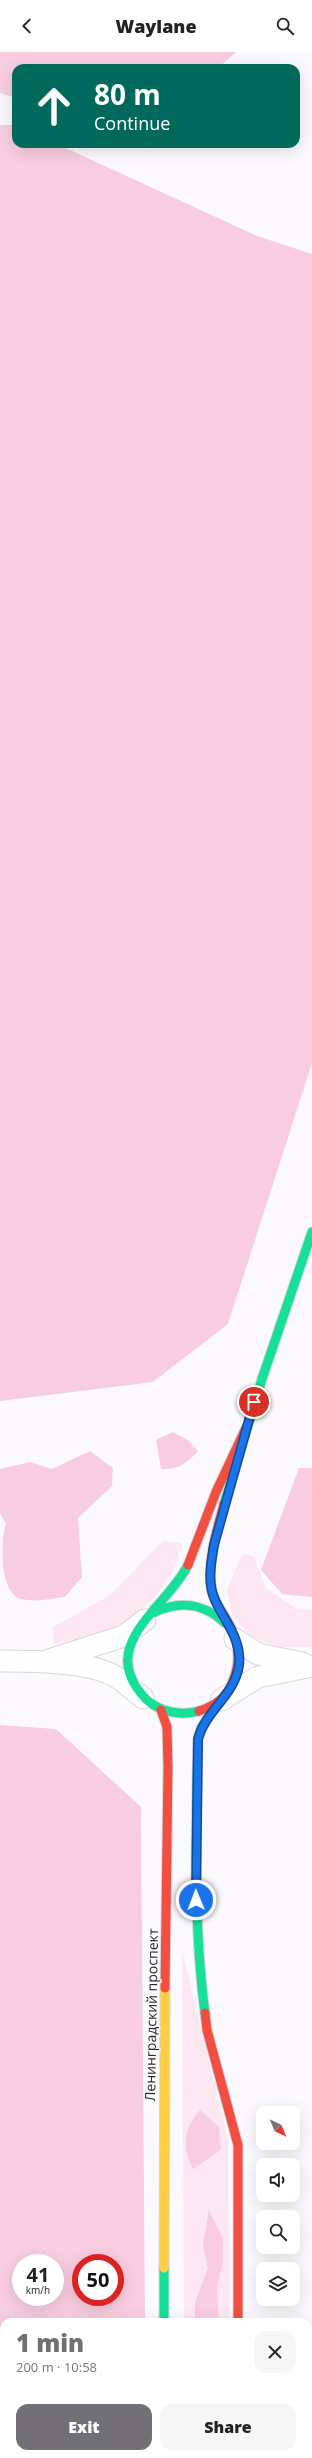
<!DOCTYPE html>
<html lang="en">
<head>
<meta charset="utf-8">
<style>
	:root { --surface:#fff; --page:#f6f6f6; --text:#222; --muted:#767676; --accent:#727075 }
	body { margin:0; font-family:"Open Sans",sans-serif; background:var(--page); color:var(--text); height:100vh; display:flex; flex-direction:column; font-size:15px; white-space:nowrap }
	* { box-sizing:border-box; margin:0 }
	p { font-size:13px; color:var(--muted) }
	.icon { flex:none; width:22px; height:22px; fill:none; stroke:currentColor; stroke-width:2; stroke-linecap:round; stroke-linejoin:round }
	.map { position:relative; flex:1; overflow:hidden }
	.details { position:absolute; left:0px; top:2266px; width:312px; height:140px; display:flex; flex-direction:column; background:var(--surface); border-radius:12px 12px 0 0; box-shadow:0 4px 16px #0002 }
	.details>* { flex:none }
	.hud { position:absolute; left:12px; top:12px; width:288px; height:84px; border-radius:12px; box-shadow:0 4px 16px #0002; background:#00695c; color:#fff; overflow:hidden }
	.needle { width:26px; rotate:136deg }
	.controls { position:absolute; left:256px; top:2054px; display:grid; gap:8px }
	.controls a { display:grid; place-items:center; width:44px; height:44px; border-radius:8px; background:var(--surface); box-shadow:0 4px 16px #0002; font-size:20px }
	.speed { position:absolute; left:12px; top:2202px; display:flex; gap:8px; font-size:20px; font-weight:700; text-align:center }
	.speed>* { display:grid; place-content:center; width:52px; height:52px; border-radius:50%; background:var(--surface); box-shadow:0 4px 16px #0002; line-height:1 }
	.speed small { font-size:10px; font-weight:400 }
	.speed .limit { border:6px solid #d22; background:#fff; color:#111 }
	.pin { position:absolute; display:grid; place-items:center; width:34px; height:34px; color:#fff; margin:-17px; border:2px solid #fff; border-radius:50%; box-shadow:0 1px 4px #0007 }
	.me { position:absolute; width:44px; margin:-22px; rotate:359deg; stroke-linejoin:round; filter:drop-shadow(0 0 3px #0008) }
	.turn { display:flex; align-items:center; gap:14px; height:84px; padding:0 16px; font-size:18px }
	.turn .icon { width:52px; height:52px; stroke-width:2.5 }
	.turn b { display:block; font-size:28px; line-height:34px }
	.round { display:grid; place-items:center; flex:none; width:42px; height:42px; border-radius:12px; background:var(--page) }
	.overview { display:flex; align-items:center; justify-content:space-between; height:68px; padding:0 16px }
	h1 { font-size:24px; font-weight:800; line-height:30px; color:var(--accent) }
	.primary-button { display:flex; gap:8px; margin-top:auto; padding:8px 16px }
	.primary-button a { flex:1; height:46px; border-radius:12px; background:var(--accent); color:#fff; font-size:16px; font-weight:800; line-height:46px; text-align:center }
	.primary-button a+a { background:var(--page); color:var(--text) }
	header { display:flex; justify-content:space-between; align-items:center; height:52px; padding:0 16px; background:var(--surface); font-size:18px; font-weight:800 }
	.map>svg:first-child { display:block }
	.green { fill:#fde8f2 }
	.forest { fill:#f8cde0; fill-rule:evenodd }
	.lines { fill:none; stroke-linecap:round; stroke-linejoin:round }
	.street-casing { stroke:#d8d6db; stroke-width:23 }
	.fast-casing { stroke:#d8d6db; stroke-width:11 }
	.slow-casing { stroke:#d8d6db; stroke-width:11 }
	.jam-casing { stroke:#d8d6db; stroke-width:11 }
	.street { stroke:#fefeff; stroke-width:21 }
	.fast { stroke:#16e098; stroke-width:9 }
	.slow { stroke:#ffcf43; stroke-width:9 }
	.jam { stroke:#f24e42; stroke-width:9 }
	.route-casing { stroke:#114b97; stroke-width:10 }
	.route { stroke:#1a73e8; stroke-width:7 }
	.labels { text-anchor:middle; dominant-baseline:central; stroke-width:3; stroke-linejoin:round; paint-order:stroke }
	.street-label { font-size:14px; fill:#28272b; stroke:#faf8ff }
</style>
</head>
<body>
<header><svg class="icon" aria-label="back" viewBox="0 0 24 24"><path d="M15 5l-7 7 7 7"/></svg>Waylane<svg class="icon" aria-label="search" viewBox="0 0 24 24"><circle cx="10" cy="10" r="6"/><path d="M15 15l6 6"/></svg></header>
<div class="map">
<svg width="312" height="2406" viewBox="0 0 312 2406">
	<rect width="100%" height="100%" fill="#fbf9fe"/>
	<g class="green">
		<polygon points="163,1489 182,1491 174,1517 157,1543 130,1567 91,1587 54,1592 52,1576 110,1543"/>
		<polygon points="242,1502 254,1504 266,1536 296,1556 312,1558 312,1595 279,1595 251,1585 233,1565 227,1538"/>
		<polygon points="182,1898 228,2088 230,2270 184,2270"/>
	</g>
	<g class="forest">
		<polygon points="0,0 236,0 218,16 16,16 16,46 0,41"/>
		<polygon points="0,73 16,73 16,92 57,92 257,184 312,202 312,1011 228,1272 153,1330 0,1349"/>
		<path d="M173,1380L188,1388L198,1399C186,1412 178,1418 161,1417L156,1388Z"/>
		<path d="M90,1399L113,1416L112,1434L78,1466L82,1525L65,1545C51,1547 32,1551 18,1546C0,1537 0,1491 6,1472L0,1461V1417L30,1410L52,1417Z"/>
		<polygon points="299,1416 312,1416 312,1545 282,1542 261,1518"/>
		<path d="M0,1673L56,1677L141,1755L145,2270H4V2402H146V2406H0ZM21,2211H55V2245H21ZM81,2211H115V2245H81Z"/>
		<path d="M200,2058L219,2075L221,2098L193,2117C181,2095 184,2076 200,2058Z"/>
		<polygon points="209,2158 223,2187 223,2211 217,2234 219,2270 195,2270 195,2250 208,2216 203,2193"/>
	</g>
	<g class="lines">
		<g class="street-casing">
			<g id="street">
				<polyline points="235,1587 258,1602 302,1611"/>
				<polyline points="49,1608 124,1584 145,1568"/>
				<path d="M0,1609C30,1609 91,1609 116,1625C126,1631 134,1639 143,1646"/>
				<polyline points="221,1648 258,1625 312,1614"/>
			</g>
		</g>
		<g class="fast-casing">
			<g id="fast">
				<polyline points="224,1452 262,1327 312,1180"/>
				<path d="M188,1513C167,1556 93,1594 147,1648C160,1660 181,1664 199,1659"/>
				<path d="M153,1561C179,1548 204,1551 225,1571"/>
				<path d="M205,1961C193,1870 196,1779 198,1687L201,1676L217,1652"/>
				<polyline points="164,2216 164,2270"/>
			</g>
		</g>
		<g class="slow-casing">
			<g id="slow">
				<polyline points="164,2216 165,1936"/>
				<polyline points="238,2402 238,2406"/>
			</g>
		</g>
		<g class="jam-casing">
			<g id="jam">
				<polyline points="188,1513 216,1440 246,1376"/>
				<polyline points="161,1658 167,1675 168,1715 165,1936"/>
				<path d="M199,1659C234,1649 246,1610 232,1578C225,1562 213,1551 211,1534C208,1506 217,1478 224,1452"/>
				<polyline points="205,1961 207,1978 238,2093 238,2270"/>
				<polyline points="164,2402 164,2406"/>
			</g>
		</g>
		<use href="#street" class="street"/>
		<use href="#fast" class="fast"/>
		<use href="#slow" class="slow"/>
		<use href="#jam" class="jam"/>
	</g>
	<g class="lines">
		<g class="route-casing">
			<path id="route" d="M196,1848L198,1687C206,1658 235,1643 239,1613C242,1587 224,1569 215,1548C207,1531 211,1511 214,1493L254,1350"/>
		</g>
		<use href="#route" class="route"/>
	</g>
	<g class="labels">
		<g class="street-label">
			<text transform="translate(151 1963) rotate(-89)">Ленинградский проспект</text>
		</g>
	</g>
</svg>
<div class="controls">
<a><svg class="needle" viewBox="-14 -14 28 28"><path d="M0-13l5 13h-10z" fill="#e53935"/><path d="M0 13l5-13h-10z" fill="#767676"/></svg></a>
<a><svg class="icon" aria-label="sound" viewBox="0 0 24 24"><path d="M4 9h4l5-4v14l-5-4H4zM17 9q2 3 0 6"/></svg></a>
<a><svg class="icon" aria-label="search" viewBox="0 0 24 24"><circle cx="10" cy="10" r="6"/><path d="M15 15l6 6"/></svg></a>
<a><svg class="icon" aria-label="layers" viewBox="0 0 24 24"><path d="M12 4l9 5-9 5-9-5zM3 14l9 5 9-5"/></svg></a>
</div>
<div class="speed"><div>41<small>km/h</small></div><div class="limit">50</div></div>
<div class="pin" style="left:254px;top:1350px;background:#d93025"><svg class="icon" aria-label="arrive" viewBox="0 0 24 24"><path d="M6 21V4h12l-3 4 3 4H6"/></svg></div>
<svg class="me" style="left:196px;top:1848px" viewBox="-20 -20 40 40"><circle r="17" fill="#1a73e8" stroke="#fff" stroke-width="3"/><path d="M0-11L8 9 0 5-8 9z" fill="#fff"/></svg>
<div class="hud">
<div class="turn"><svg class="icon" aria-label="ahead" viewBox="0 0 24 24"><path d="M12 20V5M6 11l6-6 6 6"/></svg><div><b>80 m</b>Continue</div></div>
</div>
<section class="details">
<div class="overview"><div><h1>1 min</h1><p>200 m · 10:58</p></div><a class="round"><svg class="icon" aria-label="close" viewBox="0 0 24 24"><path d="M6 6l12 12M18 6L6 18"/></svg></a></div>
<div class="primary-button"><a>Exit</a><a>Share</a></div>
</section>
</div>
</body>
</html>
